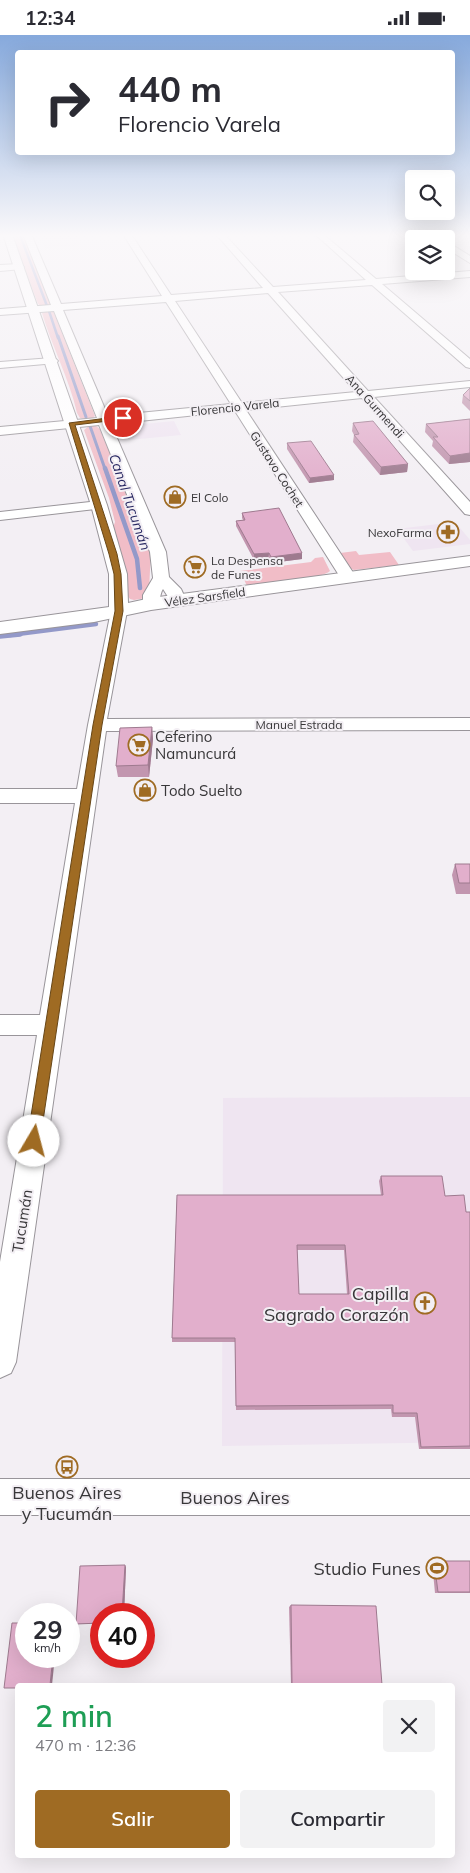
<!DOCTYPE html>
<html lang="es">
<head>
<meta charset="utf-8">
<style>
	:root { --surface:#fff; --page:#f2f2f3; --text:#2b2b33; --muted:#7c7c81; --accent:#9f6b23 }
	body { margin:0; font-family:Mulish,sans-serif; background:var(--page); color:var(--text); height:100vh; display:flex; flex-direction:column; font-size:19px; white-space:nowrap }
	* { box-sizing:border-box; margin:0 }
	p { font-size:16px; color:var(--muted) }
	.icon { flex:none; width:28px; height:28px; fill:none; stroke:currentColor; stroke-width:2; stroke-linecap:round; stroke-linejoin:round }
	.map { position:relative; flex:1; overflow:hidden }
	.sheet { position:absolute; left:15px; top:1648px; width:440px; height:175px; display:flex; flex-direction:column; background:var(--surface); border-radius:5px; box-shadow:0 5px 20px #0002 }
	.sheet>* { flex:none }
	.banner { position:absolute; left:15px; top:15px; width:440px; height:105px; border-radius:5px; box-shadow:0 5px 20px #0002; background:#fff; color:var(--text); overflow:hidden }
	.tools { position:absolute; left:405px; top:135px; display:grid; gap:10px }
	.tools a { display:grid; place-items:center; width:50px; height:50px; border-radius:5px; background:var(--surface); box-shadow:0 5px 20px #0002; font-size:25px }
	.speed { position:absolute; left:15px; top:1568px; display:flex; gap:10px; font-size:25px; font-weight:700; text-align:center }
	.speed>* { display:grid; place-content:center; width:65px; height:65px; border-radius:50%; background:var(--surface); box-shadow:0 5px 20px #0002; line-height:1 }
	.speed small { font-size:12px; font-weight:400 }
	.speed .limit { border:8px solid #d22; background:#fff; color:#111 }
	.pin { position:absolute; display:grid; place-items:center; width:42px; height:42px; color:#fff; margin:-21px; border:2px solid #fff; border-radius:50%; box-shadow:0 1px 5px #0007 }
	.me { position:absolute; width:55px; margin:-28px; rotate:8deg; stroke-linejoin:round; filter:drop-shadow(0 0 4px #0008) }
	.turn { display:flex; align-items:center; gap:18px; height:105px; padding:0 20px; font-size:22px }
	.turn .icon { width:65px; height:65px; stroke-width:2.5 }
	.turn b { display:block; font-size:35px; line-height:42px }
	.round { display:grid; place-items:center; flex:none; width:52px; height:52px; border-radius:5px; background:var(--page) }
	.head { display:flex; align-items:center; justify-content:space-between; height:85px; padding:0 20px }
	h1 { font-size:30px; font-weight:600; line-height:38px; color:#1e9e55 }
	.cta { display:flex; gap:10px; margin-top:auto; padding:10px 20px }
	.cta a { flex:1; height:58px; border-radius:5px; background:var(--accent); color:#fff; font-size:20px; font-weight:600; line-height:58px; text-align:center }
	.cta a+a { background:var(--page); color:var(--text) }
	.status { display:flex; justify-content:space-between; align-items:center; height:35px; padding:0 25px; background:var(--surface); direction:ltr }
	.status svg { height:14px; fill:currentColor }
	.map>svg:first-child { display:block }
	.built { fill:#efe5f1 }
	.green { fill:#f1bdc7 }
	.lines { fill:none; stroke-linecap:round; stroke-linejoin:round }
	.stream-far3 { stroke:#9399c9; stroke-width:2.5 }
	.stream-far2 { stroke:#9399c9; stroke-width:3 }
	.stream-far1 { stroke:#9399c9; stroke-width:4.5 }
	.stream { stroke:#9399c9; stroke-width:5.5 }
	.minor-casing { stroke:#99959a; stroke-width:2 }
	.major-casing { stroke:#99959a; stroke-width:2 }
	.minor { fill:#fff; fill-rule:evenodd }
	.major { fill:#fff; fill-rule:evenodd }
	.wall { fill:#c296af; fill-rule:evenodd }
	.shaded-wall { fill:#9e7a8f }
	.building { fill:#e2afcc; stroke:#9e7a8f; fill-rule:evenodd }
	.route { fill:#9f6b23; stroke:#674617 }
	.labels { text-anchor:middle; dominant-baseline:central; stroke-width:4; stroke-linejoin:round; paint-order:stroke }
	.far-street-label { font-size:12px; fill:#383739; stroke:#f3eff4 }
	.far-poi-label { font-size:12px; fill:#383739; stroke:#f3eff4; text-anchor:start }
	.far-water-label { font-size:14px; font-style:italic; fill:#282862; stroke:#f3eff4 }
	.poi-label { font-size:15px; fill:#383739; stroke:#f3eff4; text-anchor:start }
	.street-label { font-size:15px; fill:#383739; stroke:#f3eff4 }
	.near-poi-label { font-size:18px; fill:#383739; stroke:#f3eff4; text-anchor:end }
	.near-street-label { font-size:18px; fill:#383739; stroke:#f3eff4 }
</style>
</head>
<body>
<div class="status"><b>12:34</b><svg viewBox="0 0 49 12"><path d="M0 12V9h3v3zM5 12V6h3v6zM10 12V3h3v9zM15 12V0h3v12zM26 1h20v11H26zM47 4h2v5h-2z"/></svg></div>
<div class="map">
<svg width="470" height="1838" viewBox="0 0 470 1838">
	<rect width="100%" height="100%" fill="#f3eff4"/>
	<g class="built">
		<polygon points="75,199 81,210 45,213 40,201"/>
		<polygon points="174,386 181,400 129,405 124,391"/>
		<polygon points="455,487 470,505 470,509 413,516 397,494"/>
		<polygon points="470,1062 470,1407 222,1411 223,1063"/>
	</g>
	<g class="green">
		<polygon points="15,200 24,200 52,270 41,271 38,269 13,202"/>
		<path d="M53,275L95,381L90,385L80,383L77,378C69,343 52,312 42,278Z"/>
		<polygon points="90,390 95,390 102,396 138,491 151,515 149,556 146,563 134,565 130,564 127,560 123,524 113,493 115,487 109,463 84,395"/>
		<polygon points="356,516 359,520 390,517 399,530 354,535 349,533 340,518"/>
		<path d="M323,522L330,536C320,545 264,548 247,551L240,536L311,527L315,523Z"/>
	</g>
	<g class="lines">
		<g class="stream-far3">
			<polyline points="20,200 47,271"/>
			<polyline points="49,276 58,303"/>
		</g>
		<g class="stream-far2">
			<polyline points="58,301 86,382"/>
			<polyline points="90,391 105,434"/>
		</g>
		<g class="stream-far1">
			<polyline points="105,433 137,524 140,553"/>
			<polyline points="10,600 96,589"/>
		</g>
		<polyline class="stream" points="0,601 20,599"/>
		<g class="minor-casing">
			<g id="minor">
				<path d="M23,199H31L61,269L162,261L123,199H131L171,260L263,253L216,199H224L273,252L366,245L315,199H323L376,244L470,236V242L382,249L470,324V333L466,332L372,250L278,257L368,356L470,346V352L374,362L470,467V480L465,479L362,363L246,375L356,542L354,545H342L235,376L111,389L166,517L169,542L181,554L186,565L184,568H172L163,554C159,560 161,567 157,572H145L143,569V560L153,543L150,517L99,390L0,400V392L97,383L54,276L0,280V274L51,270ZM268,258L356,357L242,368L175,266ZM166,267L231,369L108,381L63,275Z"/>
				<polygon points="446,206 470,221 470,228 446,213"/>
				<polygon points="19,229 24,232 22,234 0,236 0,230"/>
				<polygon points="52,323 56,324 58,326 56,328 0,333 0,327"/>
				<polygon points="99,466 104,467 106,470 104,473 0,485 0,477"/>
				<polygon points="119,571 125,573 127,576 107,684 470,683 470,695 106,696 16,1327 11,1338 0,1343 0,1227 37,1000 0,1000 0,980 40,980 75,768 0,768 0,754 77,754 88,690 111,576 113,573"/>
				<rect x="0" y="1444" width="470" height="36"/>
			</g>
		</g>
		<g class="major-casing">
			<polygon id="major" points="3,199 12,199 107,470 127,539 128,568 151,563 470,521 470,531 151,575 94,587 0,599 0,587 109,572 109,539 91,470"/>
		</g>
		<use href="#minor" class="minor"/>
		<use href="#major" class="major"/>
	</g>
	<g class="wall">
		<polygon points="470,353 470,376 462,368 463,360"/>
		<polygon points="470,384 470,427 449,429 432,411 433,406 425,397 426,389"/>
		<polygon points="353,388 408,429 407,437 380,440 353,407 354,400 352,396"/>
		<polygon points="287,408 334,445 309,448 287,414"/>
		<polygon points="242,478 302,524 271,528 268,524 254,525 236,491 236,486 243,485 242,483"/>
		<polygon points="152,692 153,704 149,742 118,742 116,731"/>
		<polygon points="455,829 470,829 470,859 456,859 452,840"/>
		<path d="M381,1141L445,1161L466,1177H470V1414H419L415,1382H392L391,1374L236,1375L235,1307H172V1303L177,1160H381L379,1146ZM297,1215H344L347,1259H299Z"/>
		<polygon points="434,1526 470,1526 470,1558 435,1558 432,1527"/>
		<polygon points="126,1532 124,1579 101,1579 101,1589 76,1589"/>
		<polygon points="291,1570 382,1650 291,1650 289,1572"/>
	</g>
	<g class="shaded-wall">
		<polygon points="470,418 470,427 449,429 450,421"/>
		<polygon points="408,429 407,437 380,440 381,432"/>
		<polygon points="334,440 334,445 309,448 310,443"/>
		<polygon points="269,518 268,524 254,525 254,519"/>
		<polygon points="302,518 302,524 271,528 271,522"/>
		<polygon points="152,692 153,704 149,742 148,730"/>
		<polygon points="125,1530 126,1532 124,1579 122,1579"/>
		<polygon points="53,1621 55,1621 52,1650 50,1650"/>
	</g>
	<g class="building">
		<polygon points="470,353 470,366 463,360"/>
		<polygon points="470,384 470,418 450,421 433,402 438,402 426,389"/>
		<polygon points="373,386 408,429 381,432 354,400 359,399 353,388"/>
		<polygon points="311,406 334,440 310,443 287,408"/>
		<polygon points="279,473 302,518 271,522 269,518 254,519 236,486 245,485 242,478"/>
		<polygon points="152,692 148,730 116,731 120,693"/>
		<polygon points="455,829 470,829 470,848 459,848"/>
		<path d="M381,1141H442L445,1161L464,1160L466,1177H470V1411L421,1412L417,1378H393V1370L236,1371L235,1303H172L177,1160H383ZM297,1210H345L349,1259H299Z"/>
		<polygon points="434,1526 470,1526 470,1557 438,1557"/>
		<polygon points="125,1530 122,1579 101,1579 101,1588 76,1589 80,1531"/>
		<polygon points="291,1570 376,1571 382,1650 292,1650"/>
		<polygon points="12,1588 26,1588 26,1621 53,1621 50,1650 18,1650 18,1653 4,1653"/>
	</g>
	<linearGradient id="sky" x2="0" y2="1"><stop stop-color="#86a9dc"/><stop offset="0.44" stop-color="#faf8fa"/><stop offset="1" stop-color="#faf8fa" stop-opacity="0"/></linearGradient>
	<rect width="470" height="456" fill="url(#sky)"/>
	<polygon class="route" points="123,381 125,384 75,390 117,519 121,539 123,576 102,690 40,1106 38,1110 34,1112 29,1110 27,1106 93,690 115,576 114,539 109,519 69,388"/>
	<defs>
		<g id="shop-ring" transform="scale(1.125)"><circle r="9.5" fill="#f3eff4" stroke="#9f6b23" stroke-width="1.5"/><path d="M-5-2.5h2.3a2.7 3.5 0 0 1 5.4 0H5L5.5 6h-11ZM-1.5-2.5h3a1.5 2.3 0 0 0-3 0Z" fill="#9f6b23"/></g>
		<g id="pharmacy-ring" transform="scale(1.125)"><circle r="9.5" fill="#f3eff4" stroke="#9f6b23" stroke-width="1.5"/><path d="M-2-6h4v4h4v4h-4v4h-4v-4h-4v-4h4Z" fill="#9f6b23"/></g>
		<g id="supermarket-ring" transform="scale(1.125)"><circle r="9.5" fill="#f3eff4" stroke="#9f6b23" stroke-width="1.5"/><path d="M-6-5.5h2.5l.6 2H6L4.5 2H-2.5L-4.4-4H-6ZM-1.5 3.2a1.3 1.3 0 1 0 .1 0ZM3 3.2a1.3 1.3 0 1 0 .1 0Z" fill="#9f6b23"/></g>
		<g id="church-ring" transform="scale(1.125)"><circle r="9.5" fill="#f3eff4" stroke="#9f6b23" stroke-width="1.5"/><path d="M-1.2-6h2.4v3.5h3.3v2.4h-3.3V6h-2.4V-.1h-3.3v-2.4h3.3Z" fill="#9f6b23"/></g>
		<g id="bus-ring" transform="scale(1.125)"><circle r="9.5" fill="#f3eff4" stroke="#9f6b23" stroke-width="1.5"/><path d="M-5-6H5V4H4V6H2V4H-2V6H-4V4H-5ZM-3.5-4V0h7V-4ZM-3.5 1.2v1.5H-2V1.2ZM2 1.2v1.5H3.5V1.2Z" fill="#9f6b23"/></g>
		<g id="stadium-ring" transform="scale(1.125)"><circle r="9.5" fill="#f3eff4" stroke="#9f6b23" stroke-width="1.5"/><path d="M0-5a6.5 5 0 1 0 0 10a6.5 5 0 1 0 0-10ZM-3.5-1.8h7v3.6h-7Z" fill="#9f6b23"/></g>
	</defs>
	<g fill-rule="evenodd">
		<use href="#shop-ring" x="175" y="462"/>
		<use href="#pharmacy-ring" x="448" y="497"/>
		<use href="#supermarket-ring" x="195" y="532"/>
		<use href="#supermarket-ring" x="139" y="710"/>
		<use href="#shop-ring" x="145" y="755"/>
		<use href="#church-ring" x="425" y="1268"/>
		<use href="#bus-ring" x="67" y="1432"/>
		<use href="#stadium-ring" x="437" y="1533"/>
	</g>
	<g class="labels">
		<g class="far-street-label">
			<text transform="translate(375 371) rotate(48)">Ana Gurmendi</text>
			<text transform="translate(235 372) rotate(-6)">Florencio Varela</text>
			<text transform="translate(277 434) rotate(57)">Gustavo Cochet</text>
			<text transform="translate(205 562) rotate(-8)">Vélez Sarsfield</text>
			<text x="299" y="689">Manuel Estrada</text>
		</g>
		<g class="far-poi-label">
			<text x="191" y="462">El Colo</text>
			<text x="432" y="497" text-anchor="end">NexoFarma</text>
			<text x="211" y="525">La Despensa<tspan x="211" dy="14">de Funes</tspan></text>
		</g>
		<g class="far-water-label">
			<text transform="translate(130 467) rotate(71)">Canal Tucumán</text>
		</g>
		<g class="poi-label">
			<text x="155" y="701">Ceferino<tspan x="155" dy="17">Namuncurá</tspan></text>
			<text x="161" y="755">Todo Suelto</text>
		</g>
		<g class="street-label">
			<text transform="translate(22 1186) rotate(-81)">Tucumán</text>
		</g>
		<g class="near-poi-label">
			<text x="409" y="1258">Capilla<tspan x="409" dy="21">Sagrado Corazón</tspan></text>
			<text x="67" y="1457" text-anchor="middle">Buenos Aires<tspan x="67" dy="21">y Tucumán</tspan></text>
			<text x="421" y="1533">Studio Funes</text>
		</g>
		<g class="near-street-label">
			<text x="235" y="1462">Buenos Aires</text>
		</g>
	</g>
</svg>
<div class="tools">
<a><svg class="icon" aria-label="search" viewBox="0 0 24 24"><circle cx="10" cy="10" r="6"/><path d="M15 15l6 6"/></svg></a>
<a><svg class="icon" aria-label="layers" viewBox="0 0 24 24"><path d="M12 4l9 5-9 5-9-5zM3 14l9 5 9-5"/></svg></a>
</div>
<div class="speed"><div>29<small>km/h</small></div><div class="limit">40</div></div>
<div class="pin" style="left:123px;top:383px;background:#d93025"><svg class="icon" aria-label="arrive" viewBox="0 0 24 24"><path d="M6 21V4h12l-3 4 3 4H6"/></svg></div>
<svg class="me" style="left:34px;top:1106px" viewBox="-20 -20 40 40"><circle r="19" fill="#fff"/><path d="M0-13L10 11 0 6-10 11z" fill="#9f6b23"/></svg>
<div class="banner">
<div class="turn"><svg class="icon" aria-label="right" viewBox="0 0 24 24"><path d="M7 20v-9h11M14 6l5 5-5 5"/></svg><div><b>440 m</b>Florencio Varela</div></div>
</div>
<section class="sheet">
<div class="head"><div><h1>2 min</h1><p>470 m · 12:36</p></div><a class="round"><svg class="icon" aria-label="close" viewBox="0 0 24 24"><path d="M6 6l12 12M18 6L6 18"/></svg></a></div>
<div class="cta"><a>Salir</a><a>Compartir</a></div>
</section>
</div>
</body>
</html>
